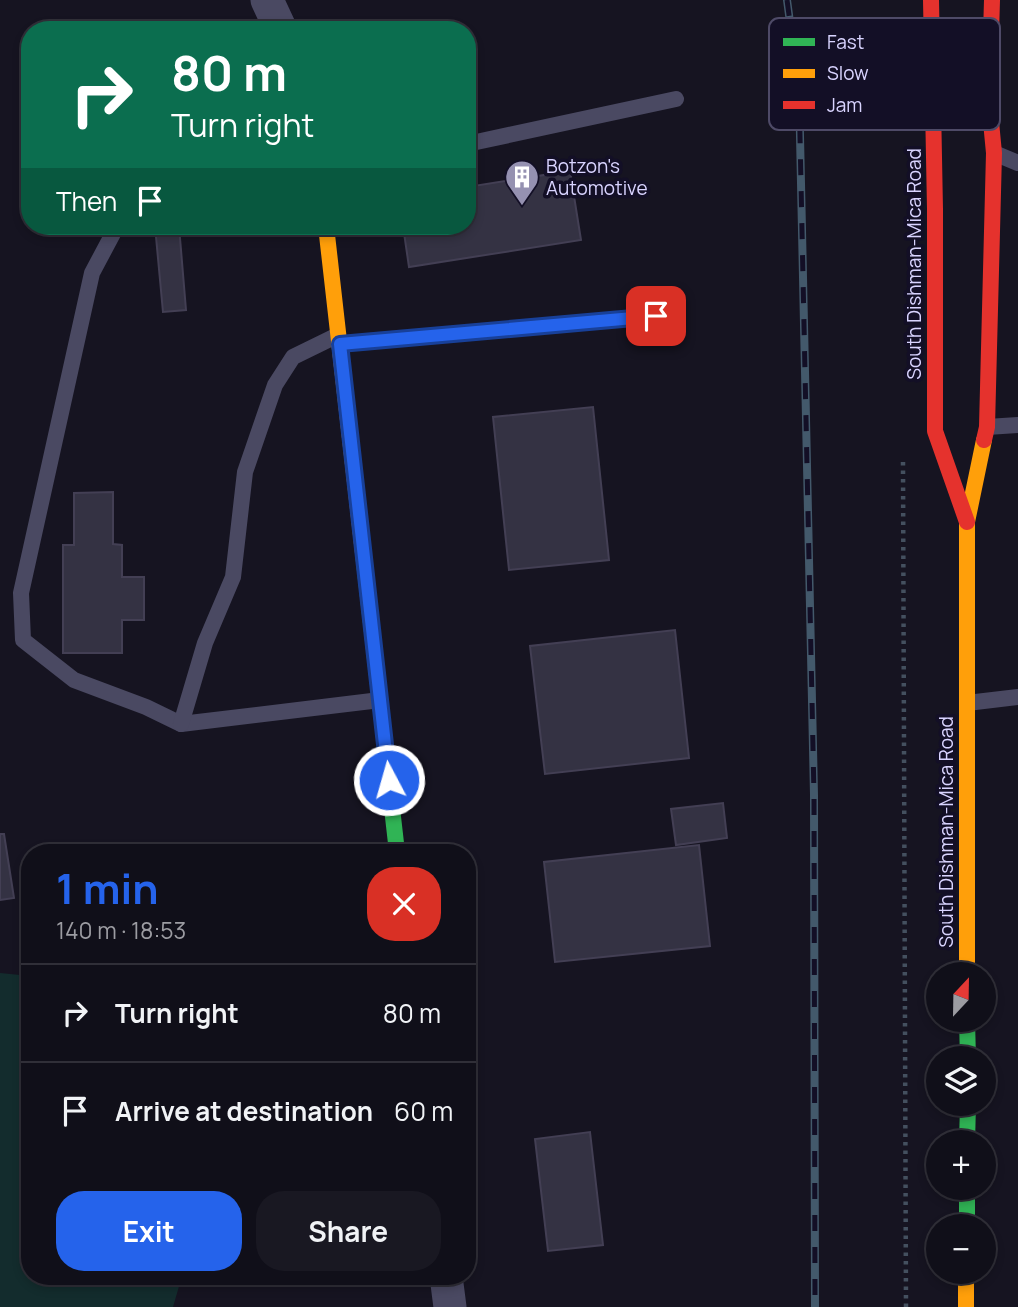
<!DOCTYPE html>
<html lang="en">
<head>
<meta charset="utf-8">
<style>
	:root { --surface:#100f19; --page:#191822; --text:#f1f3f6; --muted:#9c9ca2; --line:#302f38; --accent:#2563eb }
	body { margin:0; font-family:Manrope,sans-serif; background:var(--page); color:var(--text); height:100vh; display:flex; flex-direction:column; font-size:26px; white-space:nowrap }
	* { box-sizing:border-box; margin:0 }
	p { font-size:23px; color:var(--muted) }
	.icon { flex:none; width:38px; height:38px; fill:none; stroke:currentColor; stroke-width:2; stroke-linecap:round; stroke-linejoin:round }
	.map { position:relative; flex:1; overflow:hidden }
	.panel { position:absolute; left:21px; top:844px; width:455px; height:441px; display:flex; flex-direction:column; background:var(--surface); border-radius:28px; box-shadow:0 4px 10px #0003,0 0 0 2px var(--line) }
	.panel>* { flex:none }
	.hud { position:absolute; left:21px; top:21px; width:455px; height:214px; border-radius:28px; box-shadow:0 4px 10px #0003,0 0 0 2px var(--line); background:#0b6e4f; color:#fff; overflow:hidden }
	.needle { width:46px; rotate:22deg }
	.buttons { position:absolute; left:926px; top:962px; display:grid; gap:14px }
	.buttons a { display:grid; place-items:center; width:70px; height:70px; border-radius:50%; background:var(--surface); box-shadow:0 4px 10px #0003,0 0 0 2px var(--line); font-size:35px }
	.pin { position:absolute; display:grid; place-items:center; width:60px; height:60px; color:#fff; margin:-30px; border-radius:14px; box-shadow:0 4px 10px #0006 }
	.me { position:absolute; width:77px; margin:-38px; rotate:354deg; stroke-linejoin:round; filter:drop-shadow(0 0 5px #0008) }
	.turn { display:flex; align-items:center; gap:24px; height:147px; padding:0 35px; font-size:32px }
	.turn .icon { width:91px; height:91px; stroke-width:2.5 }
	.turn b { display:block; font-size:49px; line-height:60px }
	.then { display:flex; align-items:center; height:66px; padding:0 35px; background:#0003; gap:14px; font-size:26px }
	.round { display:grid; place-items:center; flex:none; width:74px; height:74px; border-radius:28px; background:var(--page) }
	.summary { display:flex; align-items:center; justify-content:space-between; height:119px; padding:0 35px }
	h1 { font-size:42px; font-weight:700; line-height:52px; color:var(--accent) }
	.action { display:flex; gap:14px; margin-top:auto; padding:14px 35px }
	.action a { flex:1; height:80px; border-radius:28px; background:var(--accent); color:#fff; font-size:28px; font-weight:700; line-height:80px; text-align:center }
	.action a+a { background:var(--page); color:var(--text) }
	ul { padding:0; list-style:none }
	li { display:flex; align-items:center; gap:21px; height:98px; padding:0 35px; border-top:2px solid var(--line) }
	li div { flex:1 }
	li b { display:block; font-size:26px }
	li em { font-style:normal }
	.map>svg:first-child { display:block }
	.green { fill:#132c2d }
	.building { fill:#343243; stroke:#433f54; stroke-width:2 }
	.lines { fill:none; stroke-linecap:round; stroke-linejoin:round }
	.path { stroke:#44505f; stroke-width:4.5; stroke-dasharray:3.5 5; stroke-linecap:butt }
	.lane { stroke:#4a4962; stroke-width:16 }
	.street { stroke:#4a4962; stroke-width:33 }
	.fast { stroke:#30b455; stroke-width:16 }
	.slow { stroke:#ff9f0a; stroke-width:16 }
	.jam { stroke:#e5322d; stroke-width:16 }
	.rail-casing { stroke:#43596b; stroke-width:8 }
	.rail { stroke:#130f26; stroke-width:5; stroke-dasharray:16; stroke-linecap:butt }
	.route-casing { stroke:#184099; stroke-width:18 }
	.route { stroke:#2563eb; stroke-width:12 }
	.labels { text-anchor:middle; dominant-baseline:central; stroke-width:7; stroke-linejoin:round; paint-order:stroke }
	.poi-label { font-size:19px; fill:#d9d4ff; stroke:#130f26; text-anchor:start }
	.street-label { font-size:19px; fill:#d9d4ff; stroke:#130f26 }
	.key { fill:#130f26; stroke:#4e4a67; stroke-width:2 }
	.key-label { font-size:19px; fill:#d9d4ff }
</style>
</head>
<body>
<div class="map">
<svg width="1018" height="1307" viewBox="0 0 1018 1307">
	<rect width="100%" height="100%" fill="#161421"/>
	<polygon class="green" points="0,973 30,976 30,1276 182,1276 173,1307 0,1307"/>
	<g class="building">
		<polygon points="570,171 581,240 409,267 403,226 467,226 467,187"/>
		<polygon points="155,226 179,226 186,310 163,312"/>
		<polygon points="593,407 609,560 509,570 493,417"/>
		<polygon points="113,492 113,544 122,545 122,577 144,577 144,620 122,620 122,653 63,653 63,545 74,545 74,493"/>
		<polygon points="675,630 689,758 545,774 530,646"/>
		<polygon points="723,803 727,838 676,845 671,809"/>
		<polygon points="0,834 4,834 14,898 0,900"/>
		<polygon points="699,845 710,946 555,962 544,862"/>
		<polygon points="590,1132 603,1245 548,1251 535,1139"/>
	</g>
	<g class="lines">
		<polyline class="path" points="903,462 906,1307"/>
		<g class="lane">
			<polyline points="467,144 676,99"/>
			<polyline points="994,153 1018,163"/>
			<polyline points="117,226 92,273 21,593 23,640 74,680 146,707 181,724 380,700"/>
			<polyline points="339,344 656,316"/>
			<polyline points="987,427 1018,425"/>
			<polyline points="967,703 1018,697"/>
			<polyline points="181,724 205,643 233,577 245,472 275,385 293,357 338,335"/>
		</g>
		<g class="street">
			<polyline points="267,0 281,30"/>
			<polyline points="446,1276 450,1307"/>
		</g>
		<g class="fast">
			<polyline points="363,553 397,852"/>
			<polyline points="967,1020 968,1059"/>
			<polyline points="967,1143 968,1104"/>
			<polyline points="967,1188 967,1227"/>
		</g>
		<g class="slow">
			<polyline points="326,226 363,553"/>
			<polyline points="967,975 967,522 984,440"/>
			<polyline points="966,1272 966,1307"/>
		</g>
		<g class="jam">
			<polyline points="931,0 935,209 935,431 967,522"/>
			<polyline points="984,440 987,427 994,153 989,101 992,0"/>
		</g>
		<g class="rail-casing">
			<polyline id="rail" points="787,0 799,89 814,795 815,1307"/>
		</g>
		<use href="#rail" class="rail"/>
	</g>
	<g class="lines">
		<g class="route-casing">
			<polyline id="route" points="389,780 340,344 656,316"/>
		</g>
		<use href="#route" class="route"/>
	</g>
	<defs>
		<g id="building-pin" transform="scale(1.75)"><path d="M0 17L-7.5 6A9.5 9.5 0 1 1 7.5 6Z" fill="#9591b1" stroke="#130f26"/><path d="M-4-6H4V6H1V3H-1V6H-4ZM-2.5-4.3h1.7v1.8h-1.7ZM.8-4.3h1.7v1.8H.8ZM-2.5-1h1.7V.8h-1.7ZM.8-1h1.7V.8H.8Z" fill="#fff"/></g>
	</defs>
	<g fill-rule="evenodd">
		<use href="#building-pin" x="522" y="177"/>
	</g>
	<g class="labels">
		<g class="poi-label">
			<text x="546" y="166">Botzon's<tspan x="546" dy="22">Automotive</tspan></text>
		</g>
		<g class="street-label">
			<text transform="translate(914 264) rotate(-90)">South Dishman-Mica Road</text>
			<text transform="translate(946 832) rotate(-90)">South Dishman-Mica Road</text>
		</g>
	</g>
	<rect x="769" y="18" width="231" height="112" rx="10" class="key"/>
	<rect x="783" y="38" width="32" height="8" fill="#30b455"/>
	<rect x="783" y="69" width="32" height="9" fill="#ff9f0a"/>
	<rect x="783" y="101" width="32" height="8" fill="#e5322d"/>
	<g class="key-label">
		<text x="827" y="49">Fast</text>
		<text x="827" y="80">Slow</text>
		<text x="827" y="112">Jam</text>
	</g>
</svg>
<div class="buttons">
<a><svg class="needle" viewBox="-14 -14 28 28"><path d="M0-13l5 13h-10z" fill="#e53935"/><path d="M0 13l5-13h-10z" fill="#9c9ca2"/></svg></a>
<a><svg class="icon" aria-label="layers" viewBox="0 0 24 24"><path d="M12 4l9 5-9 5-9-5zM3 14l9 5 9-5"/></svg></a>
<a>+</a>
<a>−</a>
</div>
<div class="pin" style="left:656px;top:316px;background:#d93025"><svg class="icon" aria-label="arrive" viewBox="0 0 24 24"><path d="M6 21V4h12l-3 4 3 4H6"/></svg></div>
<svg class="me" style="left:389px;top:780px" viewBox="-20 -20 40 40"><circle r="17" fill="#2563eb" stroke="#fff" stroke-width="3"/><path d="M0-11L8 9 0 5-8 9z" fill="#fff"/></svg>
<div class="hud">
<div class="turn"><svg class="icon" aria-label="right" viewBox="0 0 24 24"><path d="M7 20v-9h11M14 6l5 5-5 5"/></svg><div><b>80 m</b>Turn right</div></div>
<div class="then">Then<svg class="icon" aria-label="arrive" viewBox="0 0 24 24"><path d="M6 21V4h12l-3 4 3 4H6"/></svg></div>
</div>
<section class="panel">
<div class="summary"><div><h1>1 min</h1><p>140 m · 18:53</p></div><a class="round" style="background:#d93025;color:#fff"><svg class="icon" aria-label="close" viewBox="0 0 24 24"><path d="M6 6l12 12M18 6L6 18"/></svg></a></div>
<ul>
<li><svg class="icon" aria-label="right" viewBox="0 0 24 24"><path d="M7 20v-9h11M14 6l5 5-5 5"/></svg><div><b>Turn right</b></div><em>80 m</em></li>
<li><svg class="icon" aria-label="arrive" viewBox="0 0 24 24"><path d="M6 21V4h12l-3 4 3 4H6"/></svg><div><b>Arrive at destination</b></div><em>60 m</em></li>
</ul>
<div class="action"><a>Exit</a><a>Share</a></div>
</section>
</div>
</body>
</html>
